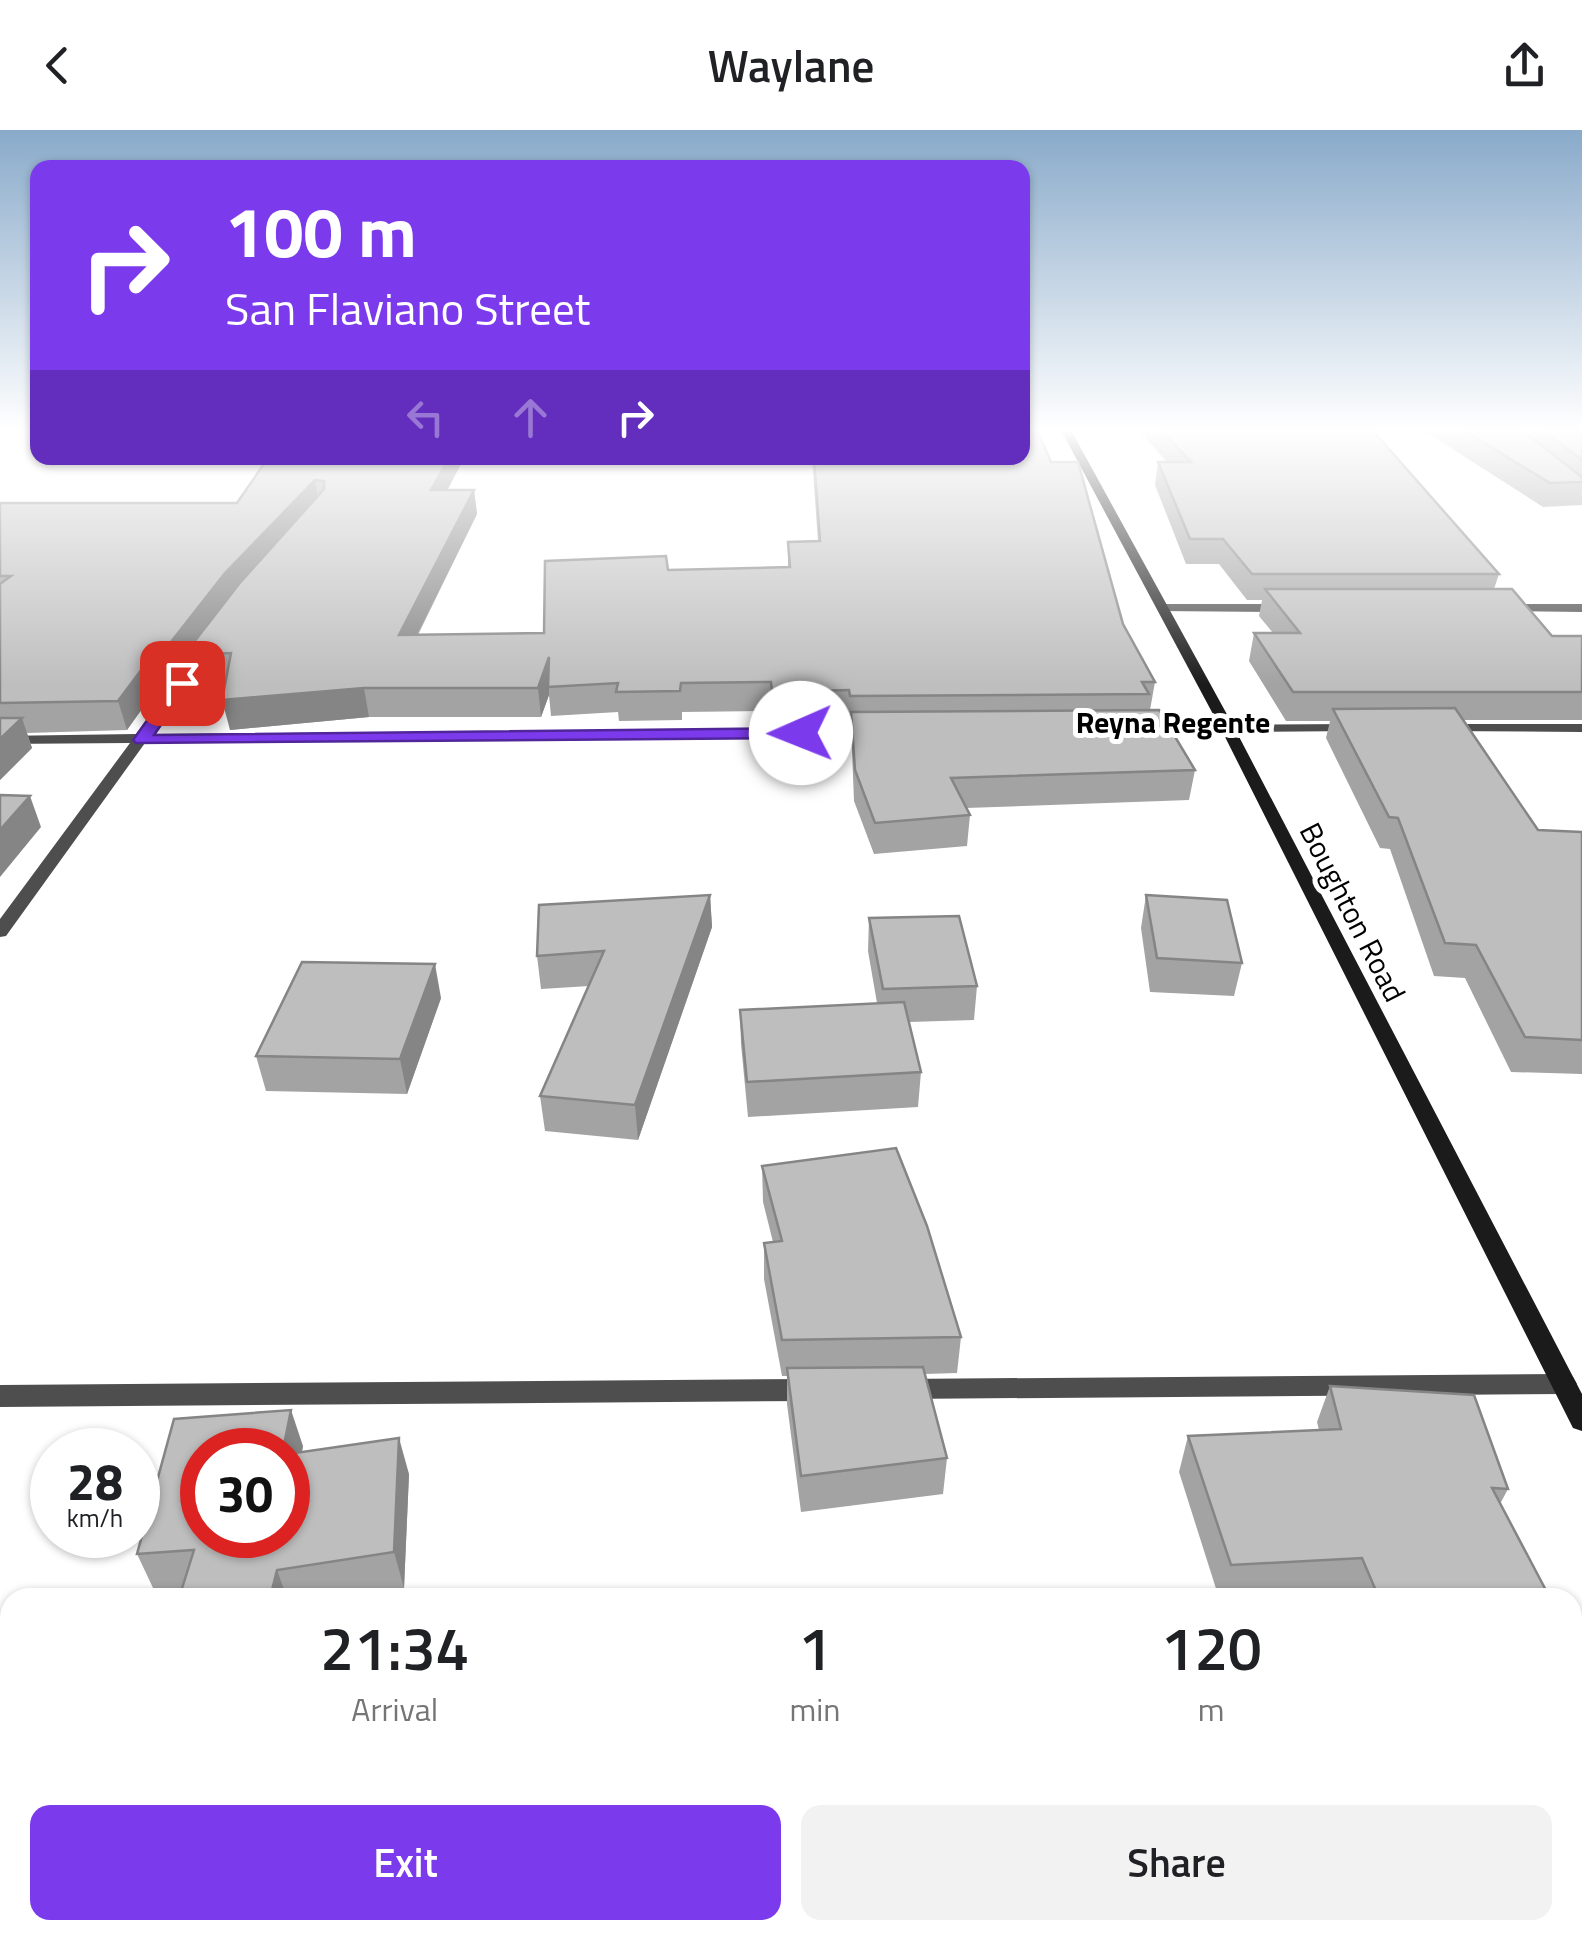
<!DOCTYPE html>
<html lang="en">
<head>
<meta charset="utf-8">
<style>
	:root { --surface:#fff; --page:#f2f2f2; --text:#202124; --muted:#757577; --accent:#7c3aed }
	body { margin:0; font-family:"Titillium Web",sans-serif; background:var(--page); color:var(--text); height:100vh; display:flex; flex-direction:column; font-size:38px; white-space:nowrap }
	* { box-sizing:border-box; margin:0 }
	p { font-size:32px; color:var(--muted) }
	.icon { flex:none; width:55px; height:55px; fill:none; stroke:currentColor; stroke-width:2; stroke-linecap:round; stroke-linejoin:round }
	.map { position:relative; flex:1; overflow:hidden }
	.details { position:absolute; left:0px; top:1458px; width:1582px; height:352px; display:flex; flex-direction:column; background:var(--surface); border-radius:30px 30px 0 0; box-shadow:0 2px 8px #0004 }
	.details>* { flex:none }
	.hud { position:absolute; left:30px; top:30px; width:1000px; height:305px; border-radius:20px; box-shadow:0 2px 8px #0004; background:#7c3aed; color:#fff; overflow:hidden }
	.speed { position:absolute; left:30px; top:1298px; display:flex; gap:20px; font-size:50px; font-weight:700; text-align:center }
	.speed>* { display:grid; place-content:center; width:130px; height:130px; border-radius:50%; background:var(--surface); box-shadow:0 2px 8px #0004; line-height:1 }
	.speed small { font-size:25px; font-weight:400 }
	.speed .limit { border:15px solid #d22; background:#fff; color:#111 }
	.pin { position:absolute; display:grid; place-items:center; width:85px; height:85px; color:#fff; margin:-42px; border-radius:20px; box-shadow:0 5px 15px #0006 }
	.me { position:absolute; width:110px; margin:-55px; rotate:269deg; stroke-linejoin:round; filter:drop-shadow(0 0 8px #0008) }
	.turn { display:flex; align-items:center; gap:35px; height:210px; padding:0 30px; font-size:45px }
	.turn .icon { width:130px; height:130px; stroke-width:2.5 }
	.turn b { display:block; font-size:70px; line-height:85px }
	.lanes { display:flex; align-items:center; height:95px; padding:0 30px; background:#0003; justify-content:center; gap:50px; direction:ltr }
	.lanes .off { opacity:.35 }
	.eta { display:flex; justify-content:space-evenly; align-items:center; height:170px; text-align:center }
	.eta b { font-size:60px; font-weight:600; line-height:70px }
	.cta { display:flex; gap:20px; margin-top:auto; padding:20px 30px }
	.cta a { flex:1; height:115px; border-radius:20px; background:var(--accent); color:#fff; font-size:40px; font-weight:600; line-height:115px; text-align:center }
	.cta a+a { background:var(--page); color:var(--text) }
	header { display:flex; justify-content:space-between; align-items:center; height:130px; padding:0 30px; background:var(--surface); font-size:45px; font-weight:600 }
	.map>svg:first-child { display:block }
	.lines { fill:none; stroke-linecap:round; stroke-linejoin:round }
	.service { fill:#4e4e4e; fill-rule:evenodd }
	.minor { fill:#4e4e4e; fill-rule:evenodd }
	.secondary { fill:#1b1b1b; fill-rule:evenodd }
	.wall { fill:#a3a3a3 }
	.shaded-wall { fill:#858585 }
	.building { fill:#bebebe; stroke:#858585; stroke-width:2.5 }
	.route { fill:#7c3aed; stroke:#51269a; stroke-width:2.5 }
	.labels { text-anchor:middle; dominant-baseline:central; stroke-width:10; stroke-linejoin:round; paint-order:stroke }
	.far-quarter-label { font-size:30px; font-weight:bold; fill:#000; stroke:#fff }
	.street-label { font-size:30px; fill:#000; stroke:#fff }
</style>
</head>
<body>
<header><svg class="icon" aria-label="back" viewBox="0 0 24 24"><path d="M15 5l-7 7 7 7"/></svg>Waylane<svg class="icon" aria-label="share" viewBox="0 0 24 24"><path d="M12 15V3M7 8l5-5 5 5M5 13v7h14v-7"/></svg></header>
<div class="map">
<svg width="1582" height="1809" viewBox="0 0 1582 1809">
	<rect width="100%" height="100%" fill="#fff"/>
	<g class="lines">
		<g class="service">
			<polygon points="1162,474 1285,474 1291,478 1285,482 1158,481 1158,475"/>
			<polygon points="1504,474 1582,474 1582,482 1500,481 1498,478"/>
		</g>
		<g class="minor">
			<polygon points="203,519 210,523 151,604 878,598 885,602 878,606 145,613 6,806 0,807 0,789 130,613 0,614 0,606 136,604 198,520"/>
			<polygon points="1353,594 1360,598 1358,601 1147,603 1140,599 1147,595"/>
			<polygon points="1442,594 1582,594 1582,602 1437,601 1435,598"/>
			<polygon points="1564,1244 1573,1247 1577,1254 1573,1261 1564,1264 901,1269 892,1266 888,1259 892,1252 901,1249"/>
			<polygon points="812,1249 821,1253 825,1260 821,1267 812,1271 0,1277 0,1255"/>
		</g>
		<polygon class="secondary" points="1062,302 1072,302 1235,599 1582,1264 1582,1301 1573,1298 1221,599"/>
	</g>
	<g class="wall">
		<polygon points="1140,302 1374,302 1499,444 1494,459 1552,506 1582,506 1582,590 1463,590 1538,700 1582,702 1582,944 1511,942 1465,848 1434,846 1390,719 1380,718 1326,608 1330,591 1286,591 1249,531 1254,503 1273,503 1259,486 1262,470 1247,470 1219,434 1186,434 1155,355 1158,332 1167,332"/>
		<polygon points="1426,302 1582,302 1582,375 1543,377"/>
		<polygon points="268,328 464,328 447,360 474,360 477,384 418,505 544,503 668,440 788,437 788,412 818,411 812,328 1022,328 1123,494 1155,552 1150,580 1195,640 1189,670 966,678 970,685 967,716 874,724 854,671 851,595 849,595 849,589 773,592 771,581 682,582 682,590 619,591 618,582 551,586 549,565 541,587 369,587 230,600 226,552 192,554 186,531 168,555 159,555 127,600 27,603 32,618 0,650 0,373 237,373"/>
		<polygon points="710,765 712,797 638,1010 545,1001 540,966 589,856 541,859 537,826"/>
		<polygon points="1146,765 1242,833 1234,866 1150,862 1141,798"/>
		<polygon points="869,788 977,856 974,890 909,892 921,942 918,977 748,987 741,914 740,880 877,873 868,821"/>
		<polygon points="441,868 407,964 266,961 256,926"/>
		<polygon points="762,1036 961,1207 957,1243 925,1244 947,1328 943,1364 801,1382 787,1274 787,1246 782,1246 764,1149 764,1113 773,1112 763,1072"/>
		<polygon points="1330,1256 1508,1359 1500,1374 1550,1468 1349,1468 1348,1464 1278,1468 1219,1468 1179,1342 1188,1306 1319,1300 1317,1292"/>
		<polygon points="303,1316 302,1322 409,1344 404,1458 343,1468 179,1468 182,1458 154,1460 137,1424"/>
		<polygon points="1572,1511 1582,1529 1582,1750 1572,1751"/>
		<polygon points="1262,1800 1361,1800 1356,1809 1265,1809"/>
	</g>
	<g class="shaded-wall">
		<polygon points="449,328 464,328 435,384 431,360"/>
		<polygon points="315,350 319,373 184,525 186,531 168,555 160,526 225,443"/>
		<polygon points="474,360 477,384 403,533 399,505"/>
		<polygon points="151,527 159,555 127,600 118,571"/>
		<polygon points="549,527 549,565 541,587 538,558"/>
		<polygon points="364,558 369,587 230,600 222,570"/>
		<polygon points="22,588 32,618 0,650 0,609"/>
		<polygon points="30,666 41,697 0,747 0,700"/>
		<polygon points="710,765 712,797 638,1010 635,975"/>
		<polygon points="435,834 441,868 407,964 400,929"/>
		<polygon points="291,1280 303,1316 294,1361 288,1341 288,1320 283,1320"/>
		<polygon points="399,1308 409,1344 404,1458 394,1422"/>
		<polygon points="277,1440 287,1468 270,1468"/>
		<polygon points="173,1800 200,1800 198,1809 170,1809"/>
	</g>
	<g class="building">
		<polygon points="1022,302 1038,302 1051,332 1078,332 1123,494 1155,552 1142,552 1149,564 850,566 849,560 772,562 771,552 681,553 680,561 616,562 618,553 548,557 549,527 538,558 364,558 222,570 231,523 184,525 239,454 324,359 324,351 315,350 225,443 160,526 151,527 118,571 0,573 0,454 11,446 0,446 0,373 237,373 268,328 449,328 431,360 474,360 399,505 544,503 545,431 666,426 668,440 790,437 788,412 820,411 814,328 1022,328"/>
		<polygon points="1163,302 1374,302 1499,444 1252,444 1223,409 1190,409 1158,332 1191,332"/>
		<polygon points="1466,302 1524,302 1582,347 1582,352 1550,353"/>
		<polygon points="1545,302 1582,302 1582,330"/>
		<polygon points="1265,459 1512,459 1552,506 1582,506 1582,562 1293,562 1254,503 1300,503"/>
		<polygon points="1455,578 1538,700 1582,702 1582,910 1525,907 1476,815 1445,813 1398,688 1389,687 1333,579"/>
		<polygon points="1159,580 1195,640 951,648 970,685 875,693 855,640 851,582"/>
		<polygon points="0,588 22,588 0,609"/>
		<polygon points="0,665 30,666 0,700"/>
		<polygon points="710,765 635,975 540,966 604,821 537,826 539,775"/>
		<polygon points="1146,765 1227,770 1242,833 1157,828"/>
		<polygon points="959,786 977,856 883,859 869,788"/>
		<polygon points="302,832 435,834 400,929 256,926"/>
		<polygon points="904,872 921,942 747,952 740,880"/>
		<polygon points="896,1018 927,1096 961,1207 782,1210 764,1113 782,1111 762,1036"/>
		<polygon points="923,1237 947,1328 801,1346 787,1238"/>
		<polygon points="1330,1256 1474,1265 1508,1359 1492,1358 1550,1468 1379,1468 1362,1428 1231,1435 1188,1306 1341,1299"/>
		<polygon points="291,1280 283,1320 202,1320 202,1405 288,1405 288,1324 399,1308 394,1422 277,1440 270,1468 179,1468 194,1420 137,1424 174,1289"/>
		<polygon points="1572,1511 1582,1529 1582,1720 1572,1721"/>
		<polygon points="0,1639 10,1639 10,1800 173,1800 170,1809 0,1809"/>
	</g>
	<linearGradient id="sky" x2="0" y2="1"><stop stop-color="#89aaca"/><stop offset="0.54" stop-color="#fff"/><stop offset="1" stop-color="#fff" stop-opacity="0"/></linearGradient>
	<rect width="1582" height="555" fill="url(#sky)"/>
	<polygon class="route" points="176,550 190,553 154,605 801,598 810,603 801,608 136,613 133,610"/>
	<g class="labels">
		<g class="far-quarter-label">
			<text x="1173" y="592">Reyna Regente</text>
		</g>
		<g class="street-label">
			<text transform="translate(1353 782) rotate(63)">Boughton Road</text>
		</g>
	</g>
</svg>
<div class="speed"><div>28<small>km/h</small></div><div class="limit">30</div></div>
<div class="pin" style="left:182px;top:553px;background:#d93025"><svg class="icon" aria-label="arrive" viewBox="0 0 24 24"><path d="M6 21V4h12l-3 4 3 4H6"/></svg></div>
<svg class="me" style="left:801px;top:603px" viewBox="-20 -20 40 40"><circle r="19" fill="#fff"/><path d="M0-13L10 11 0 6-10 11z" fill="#7c3aed"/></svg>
<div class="hud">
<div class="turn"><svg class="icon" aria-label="right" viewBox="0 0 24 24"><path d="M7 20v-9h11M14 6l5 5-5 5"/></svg><div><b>100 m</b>San Flaviano Street</div></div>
<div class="lanes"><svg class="icon off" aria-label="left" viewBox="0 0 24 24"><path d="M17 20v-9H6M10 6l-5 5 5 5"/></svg><svg class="icon off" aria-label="ahead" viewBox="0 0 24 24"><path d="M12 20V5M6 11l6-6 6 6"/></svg><svg class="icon" aria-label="right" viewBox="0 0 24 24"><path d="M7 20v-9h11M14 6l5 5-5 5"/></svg></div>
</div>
<section class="details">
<div class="eta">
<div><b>21:34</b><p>Arrival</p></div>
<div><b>1</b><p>min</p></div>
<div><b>120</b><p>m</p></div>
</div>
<div class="cta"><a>Exit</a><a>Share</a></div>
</section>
</div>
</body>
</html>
